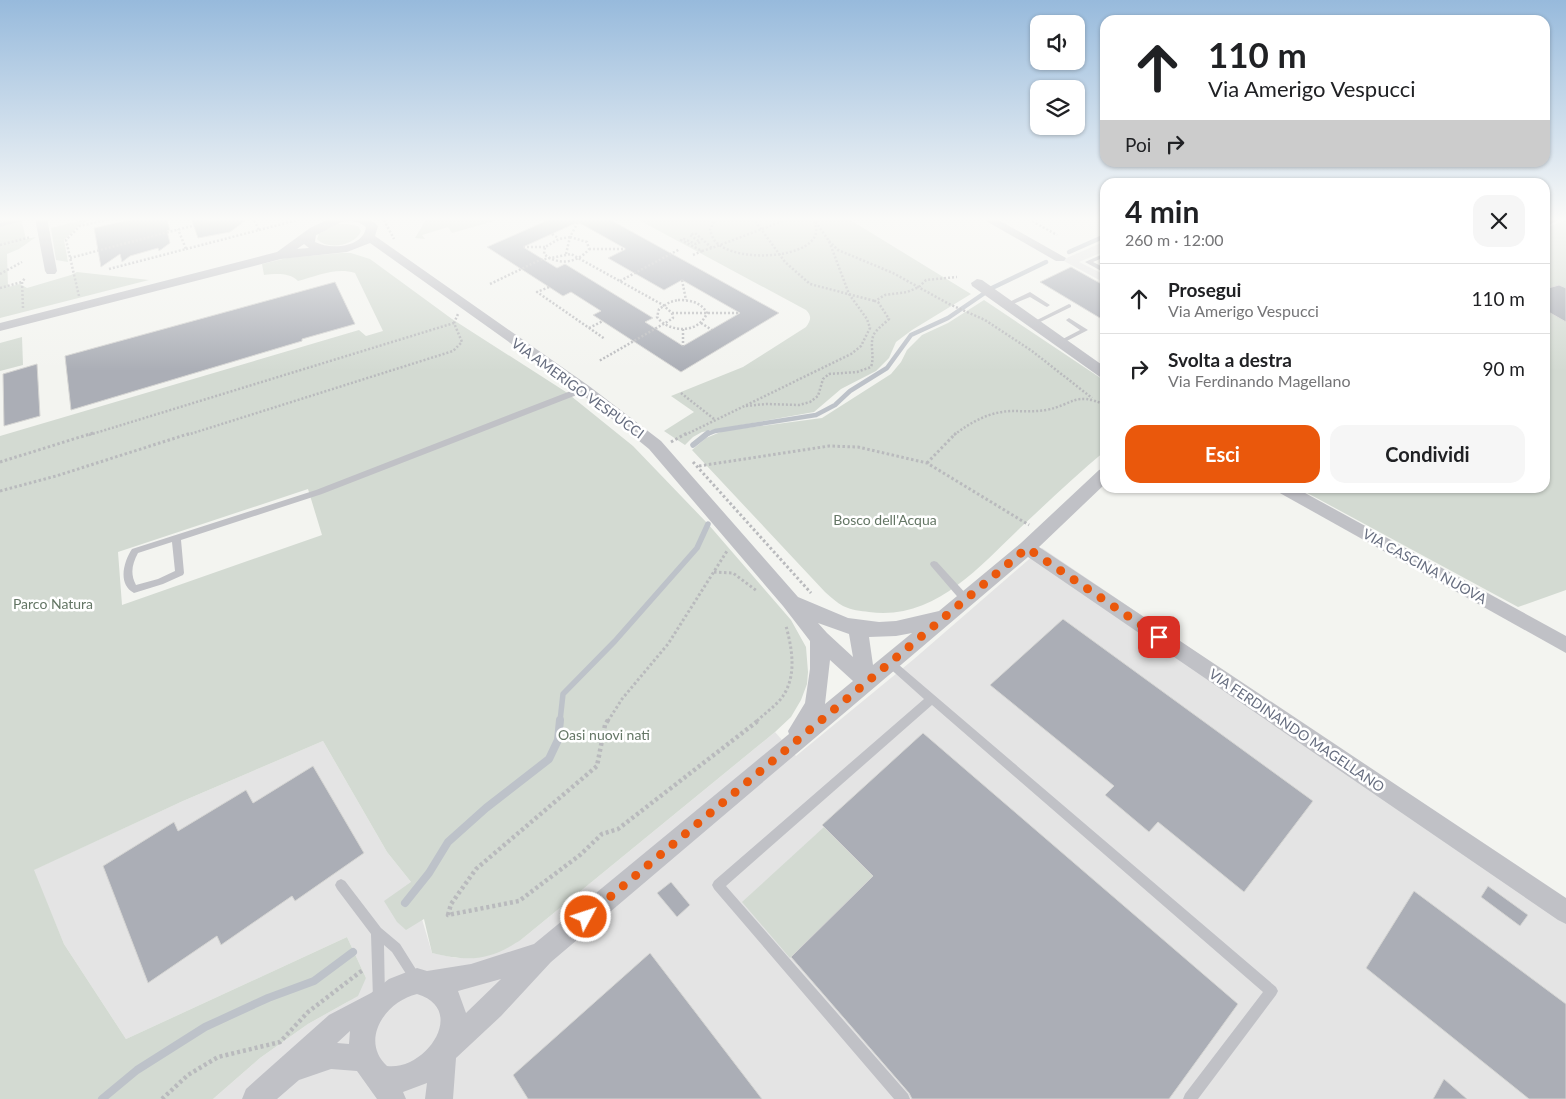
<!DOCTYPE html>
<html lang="it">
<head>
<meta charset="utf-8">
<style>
	:root { --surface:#fff; --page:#f6f6f6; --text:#202124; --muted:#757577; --line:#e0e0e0; --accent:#ea580c }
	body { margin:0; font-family:Lato,sans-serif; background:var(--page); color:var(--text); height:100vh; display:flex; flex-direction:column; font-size:19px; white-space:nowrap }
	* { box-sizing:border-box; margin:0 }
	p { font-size:16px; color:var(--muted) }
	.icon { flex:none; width:28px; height:28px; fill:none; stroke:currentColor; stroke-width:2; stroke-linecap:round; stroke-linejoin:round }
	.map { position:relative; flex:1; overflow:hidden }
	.sheet { position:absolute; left:1100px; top:178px; width:450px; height:315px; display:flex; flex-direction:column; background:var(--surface); border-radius:15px; box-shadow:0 1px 4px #0004 }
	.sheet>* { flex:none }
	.banner { position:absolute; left:1100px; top:15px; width:450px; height:152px; border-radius:15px; box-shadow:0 1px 4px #0004; background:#fff; color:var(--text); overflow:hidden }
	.tools { position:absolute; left:1030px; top:15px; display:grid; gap:10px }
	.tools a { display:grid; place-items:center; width:55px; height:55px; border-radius:10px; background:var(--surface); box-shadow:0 1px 4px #0004; font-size:25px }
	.pin { position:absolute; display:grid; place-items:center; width:42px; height:42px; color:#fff; margin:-21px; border-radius:10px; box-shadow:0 2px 8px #0006 }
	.me { position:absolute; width:55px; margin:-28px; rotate:50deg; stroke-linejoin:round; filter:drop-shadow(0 0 4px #0008) }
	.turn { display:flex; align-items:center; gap:18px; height:105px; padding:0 25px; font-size:22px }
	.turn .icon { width:65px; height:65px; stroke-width:2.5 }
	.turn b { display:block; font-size:35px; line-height:42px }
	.then { display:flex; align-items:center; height:48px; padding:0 25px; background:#0003; gap:10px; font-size:19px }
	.round { display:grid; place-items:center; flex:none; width:52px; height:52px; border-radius:15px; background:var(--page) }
	.summary { display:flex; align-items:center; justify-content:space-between; height:85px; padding:0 25px }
	h1 { font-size:30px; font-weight:700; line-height:38px }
	.cta { display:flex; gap:10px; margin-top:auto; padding:10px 25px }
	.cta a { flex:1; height:58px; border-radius:15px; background:var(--accent); color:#fff; font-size:20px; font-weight:700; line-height:58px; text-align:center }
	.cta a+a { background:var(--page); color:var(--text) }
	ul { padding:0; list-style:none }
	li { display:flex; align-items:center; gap:15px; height:70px; padding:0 25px; border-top:1px solid var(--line) }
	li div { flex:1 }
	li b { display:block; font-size:19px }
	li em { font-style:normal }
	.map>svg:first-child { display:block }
	.built { fill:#e4e4e4 }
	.green { fill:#d3dad2; fill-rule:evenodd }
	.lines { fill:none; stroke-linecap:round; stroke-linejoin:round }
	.stream-far2 { stroke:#bdc2c9; stroke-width:4.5 }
	.stream-far1 { stroke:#bdc2c9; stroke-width:5.5 }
	.stream { stroke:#bdc2c9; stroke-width:8 }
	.building { fill:#abaeb6; stroke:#d5d5d3; fill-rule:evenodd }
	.path-far2 { stroke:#b9babd; stroke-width:2.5; stroke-dasharray:2 2; stroke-linecap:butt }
	.path-far1 { stroke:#b9babd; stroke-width:3; stroke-dasharray:2.5 2.5; stroke-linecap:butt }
	.path { stroke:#b9babd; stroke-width:4.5; stroke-dasharray:3 3; stroke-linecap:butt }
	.service { fill:#c0c1c6; fill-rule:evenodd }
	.minor { fill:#c0c1c6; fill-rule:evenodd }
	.route { stroke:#ea580c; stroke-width:9; stroke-dasharray:0 16.2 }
	.labels { text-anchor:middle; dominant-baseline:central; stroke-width:5; stroke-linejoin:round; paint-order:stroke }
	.street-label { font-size:14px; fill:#666d7f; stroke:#fff }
	.park-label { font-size:14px; fill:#647665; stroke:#fff }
</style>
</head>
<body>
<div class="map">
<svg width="1566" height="1099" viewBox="0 0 1566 1099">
	<rect width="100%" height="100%" fill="#f3f4f0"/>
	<g class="built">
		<polygon points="1101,243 1105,245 1105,251 1079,262 1105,275 1105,283 1062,260"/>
		<polygon points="1042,548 1566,902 1566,1099 213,1099 260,1058 308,1024 349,1001 366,978 347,937 126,1039 64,944 33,870 183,801 323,741 387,852 411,882 432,953 456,958 477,958 522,939 775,732 796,756 914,659"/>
	</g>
	<g class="green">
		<polygon points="0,218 21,218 26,239 36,237 19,249 7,254 8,287 20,284 27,288 71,275 77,272 149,280 0,318"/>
		<polygon points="87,218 91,218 91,220 80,225 64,240 68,262 56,260 51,228 86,219"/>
		<polygon points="427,218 505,218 452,233 448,227 422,235 425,239 415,238"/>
		<path d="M635,218H847L971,294L912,330L896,342L889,358L876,371L841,389L814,412L702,432L693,437L685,445L664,431L694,412L671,396L743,367L806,327C811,320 812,316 806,310Z"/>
		<polygon points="1566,219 1566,590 1518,607 1298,488 1545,488 1545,229"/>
		<path d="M337,224H348L358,226L361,231C356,245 328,251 317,239L319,234Z"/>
		<path d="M341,253H351L370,259L452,319L566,392L633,446L708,524L791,620L806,647L808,672L807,684L801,700L791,717L775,732L522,939C489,961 470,962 432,953L424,919L406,930L397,922L384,901L411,882L387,852L323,741L183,801L34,870L64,944L126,1039L347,937L366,978L358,996L308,1024L260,1058L213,1099H0V436L359,330L366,336L383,331L355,273C336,267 317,276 298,281C289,272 275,274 264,275L262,264L287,258ZM308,489L322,535L122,605L118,552Z"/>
		<path d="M984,300L1105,381V451C1075,476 1048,502 1020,528C978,568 933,621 869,612C861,611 851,610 843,606C837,603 831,597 825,592L692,450L706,438L723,431L822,418L891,374L901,362L907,350L922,335L948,323Z"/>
		<polygon points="22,337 23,365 0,371 0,343"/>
		<polygon points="824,827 873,876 790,958 742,902"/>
	</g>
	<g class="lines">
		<g class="stream-far2">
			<polyline points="1069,252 1105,236"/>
			<polyline points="705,435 715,431 816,415 835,405 850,391 887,368 911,335 948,318 992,288 1046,262"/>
		</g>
		<g class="stream-far1">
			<polyline points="693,445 708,433"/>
			<polyline points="560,721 563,694 615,641 697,548 708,524"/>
		</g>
		<g class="stream">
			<polyline points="405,903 429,873 448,842 486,808 549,759 558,740 560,720"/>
			<polyline points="102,1099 137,1070 205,1027 268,998 314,981 353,952"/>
		</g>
	</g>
	<g class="building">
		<polygon points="137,218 166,218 170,230 167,231 170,243 159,251 158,248 130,256 122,262 120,254 101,267 94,228"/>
		<polygon points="191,218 249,218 230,232 198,238"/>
		<path d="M553,218H607L779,313L681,372L593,315L601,311L571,292L563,296L487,247ZM578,222L626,249L608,258L664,290L682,280L740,313L683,346L645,322L653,318L565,264L557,268L523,247Z"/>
		<polygon points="1071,267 1105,286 1105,321 1040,282"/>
		<polygon points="335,282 355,324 302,339 302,341 71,410 65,356"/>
		<polygon points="1559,285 1566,288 1566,322 1545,310 1545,289"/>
		<polygon points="37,364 40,416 4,426 3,374"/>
		<polygon points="1063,619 1313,801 1244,892 1158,822 1149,832 1105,795 1114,786 990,685"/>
		<polygon points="923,733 1238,1004 1169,1099 912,1099 909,1093 791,957 873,876 822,825"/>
		<polygon points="313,766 364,853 295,901 292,896 221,945 217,936 148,983 103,866 174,822 178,831 246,790 253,803"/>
		<polygon points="671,882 690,905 677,917 657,893"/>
		<polygon points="1488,886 1528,915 1520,926 1481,897"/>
		<polygon points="1414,891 1566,1004 1566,1099 1529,1099 1366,968"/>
		<polygon points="650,953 762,1099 528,1099 513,1075"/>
		<polygon points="1444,1079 1467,1099 1433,1099"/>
	</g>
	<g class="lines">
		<g class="path-far2">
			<polyline points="709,218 712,222"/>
			<path d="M716,218L710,230C711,233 713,239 715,241C737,267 838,257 812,218"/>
			<polyline points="753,218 785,262 810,284 875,301"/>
			<polyline points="1034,218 1032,221 1057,235"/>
			<polyline points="384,220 394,239"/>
			<polyline points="259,230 305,218"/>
			<polyline points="552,234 558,238"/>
			<path d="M570,237L587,242L589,249C578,263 558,266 544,254L545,247L559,239Z"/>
			<polyline points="829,241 838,250 893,273 949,304 985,320 1032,351 1092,398"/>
			<polyline points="0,245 31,237"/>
			<polyline points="523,247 545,247"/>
			<polyline points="186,249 259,230 253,218"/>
			<polyline points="589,249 626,249"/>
			<polyline points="702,251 712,248"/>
			<polyline points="566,254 570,237 578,222"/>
			<polyline points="693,255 702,251 681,240 684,239 696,244 700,242 690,235 695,233 712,248 791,218"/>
			<polyline points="70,258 222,218"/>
			<polyline points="1545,259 1549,257"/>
			<polyline points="109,269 186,249 178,229"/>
			<polyline points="0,274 22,262"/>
			<polyline points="682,280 686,300"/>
			<polyline points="620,281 680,249"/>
			<polyline points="490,284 540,260 571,254 663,305 672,313 673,318 667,322 599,361"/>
			<polyline points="549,287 537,292 605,339"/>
			<polyline points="0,288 22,282"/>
			<polyline points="79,296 66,240 80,226 114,218"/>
			<path d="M678,300C690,300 701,302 707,313C699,334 669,333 657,317L659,309L670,302Z"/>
			<polyline points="23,308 22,282 25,278"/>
			<polyline points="672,313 740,313"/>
			<polyline points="701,323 712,330"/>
			<polyline points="589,328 603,321"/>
			<polyline points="683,329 683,346"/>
			<polyline points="681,393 714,419"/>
			<path d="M746,406L766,404L799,405L810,402L818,396L823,379L829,374L857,372L871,367C875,356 869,344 874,334C878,328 884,324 889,319L878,302L875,301L885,295L907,292L919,287L926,280L957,277"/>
			<polyline points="89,435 454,323"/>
			<polyline points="187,435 453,351 462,342 454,323 458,314"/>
			<polyline points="685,435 851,354 861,346 870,328 867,319 849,294 829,241 815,221"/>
			<path d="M954,435C971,422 989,412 1011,411C1022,411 1034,412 1046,410C1073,405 1075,391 1105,405"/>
		</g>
		<g class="path-far1">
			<polyline points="671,442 687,433"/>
			<polyline points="0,462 93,433"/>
			<polyline points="693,462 811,593"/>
			<polyline points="927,463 956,433"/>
			<polyline points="699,466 829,446 858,447 927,463 1029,525"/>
			<polyline points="0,491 56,476 191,433"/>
			<polyline points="714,572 733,573 757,591"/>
			<polyline points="608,721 622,699 668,644 727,551"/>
			<path d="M757,721C765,713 777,705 783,696C797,675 792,648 786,626"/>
		</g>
		<g class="path">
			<polyline points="608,720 605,725 597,766 476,869 451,904 448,915 519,901 580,855 602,834 618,829 759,720"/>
			<polyline points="162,1099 188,1075 218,1057 280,1042 308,1012 364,969"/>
		</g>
		<g class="service">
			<polygon points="25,218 34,218 0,227 0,223"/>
			<polygon points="1105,253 1105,257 1093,262 1105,268 1105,273 1085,262"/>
			<polygon points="1030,292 1050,305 1047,307 1045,306 1030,297 1008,306 1006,307 1003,305"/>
			<polygon points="1069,304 1071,305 1071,307 1034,325 1032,326 1029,324"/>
			<polygon points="1069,318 1088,330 1061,344 1057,344 1057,342 1080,330 1067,321 1066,320"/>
			<path d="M581,387H587L588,389L587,391L322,494L181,540L184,573L183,575L163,584L134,593C117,584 124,561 132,549L316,490ZM172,542L175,571L158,579L136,585C130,574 132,564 138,553Z"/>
			<polygon points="934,561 937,562 968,596 970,599 968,602 962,602 931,566 930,564 931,562"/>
			<polygon points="889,658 892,659 1276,987 1278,991 1276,995 1198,1099 1183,1099 1185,1094 1263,992 932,705 726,886 908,1094 910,1099 894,1099 714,889 712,885 714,881 924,699 886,665 884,662 886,659"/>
			<polygon points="341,879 345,881 381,928 400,944 422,979 420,983 416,985 412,983 392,952 384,945 385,999 383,1003 379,1005 375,1003 373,999 371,934 337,889 335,885 337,881"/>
		</g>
		<g class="minor">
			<polygon points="35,218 47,218 57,271 55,274 47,274 45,271"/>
			<path d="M331,218C347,218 367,213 378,226L375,236L589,386L661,441L798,597L848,618L879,622L896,621L939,611L1021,543L1099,470L1105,468V484L1039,547L1566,898V924L1558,920L1028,557L551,962L501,1016L456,1058L453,1099H425L427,1083L403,1092L406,1099H377L357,1071L331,1069L299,1080L277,1099H242L246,1089L329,1015L371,993L389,979L417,968L427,971L471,964L534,944L789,734L788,731L805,703L810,669V641L783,606L649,449L579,392L370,243L347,252L281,259L0,331V323L277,252L310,228ZM350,221L358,222L366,227C363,248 330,250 315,242L316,235L319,234L341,222ZM304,244L309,248L296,249H297ZM818,623L849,634L853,657L827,633ZM912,633L873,665L869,637L896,636ZM830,660L853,681L825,704ZM501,979L466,1013L458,991ZM417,994C468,1009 426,1071 387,1066C359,1040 386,1001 417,994ZM350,1031L349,1044L337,1043Z"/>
			<polygon points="981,218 995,218 1066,258 1064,261 1056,261"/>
			<polygon points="1547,218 1562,218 1545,227 1545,219"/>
			<polygon points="977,279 982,280 1105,367 1105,378 1100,377 972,286 971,283"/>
			<polygon points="1276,488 1296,488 1566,636 1566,653 1278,492"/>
		</g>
	</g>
	<linearGradient id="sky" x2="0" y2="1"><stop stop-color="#97badc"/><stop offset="0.59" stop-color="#fafaf8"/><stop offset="1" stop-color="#fafaf8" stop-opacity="0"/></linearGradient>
	<rect width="1566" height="371" fill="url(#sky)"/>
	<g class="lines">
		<polyline class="route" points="586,917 1027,548 1159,637"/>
	</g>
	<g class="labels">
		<g class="street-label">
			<text transform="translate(578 388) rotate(36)">VIA AMERIGO VESPUCCI</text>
			<text transform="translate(1425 566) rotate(29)">VIA CASCINA NUOVA</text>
			<text transform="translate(1297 730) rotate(34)">VIA FERDINANDO MAGELLANO</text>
		</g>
		<g class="park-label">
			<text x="885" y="519">Bosco dell'Acqua</text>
			<text x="53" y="603">Parco Natura</text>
			<text x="604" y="734">Oasi nuovi nati</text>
		</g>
	</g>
</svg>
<div class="tools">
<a><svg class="icon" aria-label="sound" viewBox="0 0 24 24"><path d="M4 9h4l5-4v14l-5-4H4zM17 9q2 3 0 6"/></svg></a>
<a><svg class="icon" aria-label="layers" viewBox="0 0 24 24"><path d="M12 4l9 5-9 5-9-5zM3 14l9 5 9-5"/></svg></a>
</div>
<div class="pin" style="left:1159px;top:637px;background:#d93025"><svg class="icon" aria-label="arrive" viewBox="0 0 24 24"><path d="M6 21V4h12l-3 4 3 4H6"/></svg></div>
<svg class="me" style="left:586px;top:917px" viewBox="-20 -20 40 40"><circle r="17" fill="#ea580c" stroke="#fff" stroke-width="3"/><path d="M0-11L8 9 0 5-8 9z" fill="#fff"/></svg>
<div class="banner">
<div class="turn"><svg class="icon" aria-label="ahead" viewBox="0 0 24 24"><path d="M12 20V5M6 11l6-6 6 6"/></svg><div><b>110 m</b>Via Amerigo Vespucci</div></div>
<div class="then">Poi<svg class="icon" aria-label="right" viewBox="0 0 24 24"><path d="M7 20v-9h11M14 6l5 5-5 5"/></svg></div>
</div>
<section class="sheet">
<div class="summary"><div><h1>4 min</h1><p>260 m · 12:00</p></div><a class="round"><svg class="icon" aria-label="close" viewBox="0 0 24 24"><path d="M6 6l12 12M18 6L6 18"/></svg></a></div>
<ul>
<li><svg class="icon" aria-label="ahead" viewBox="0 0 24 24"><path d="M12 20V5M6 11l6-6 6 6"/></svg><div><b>Prosegui</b><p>Via Amerigo Vespucci</p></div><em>110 m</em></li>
<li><svg class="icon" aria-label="right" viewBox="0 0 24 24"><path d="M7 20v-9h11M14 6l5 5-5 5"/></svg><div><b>Svolta a destra</b><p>Via Ferdinando Magellano</p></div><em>90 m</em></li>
</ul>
<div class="cta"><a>Esci</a><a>Condividi</a></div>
</section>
</div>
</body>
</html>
